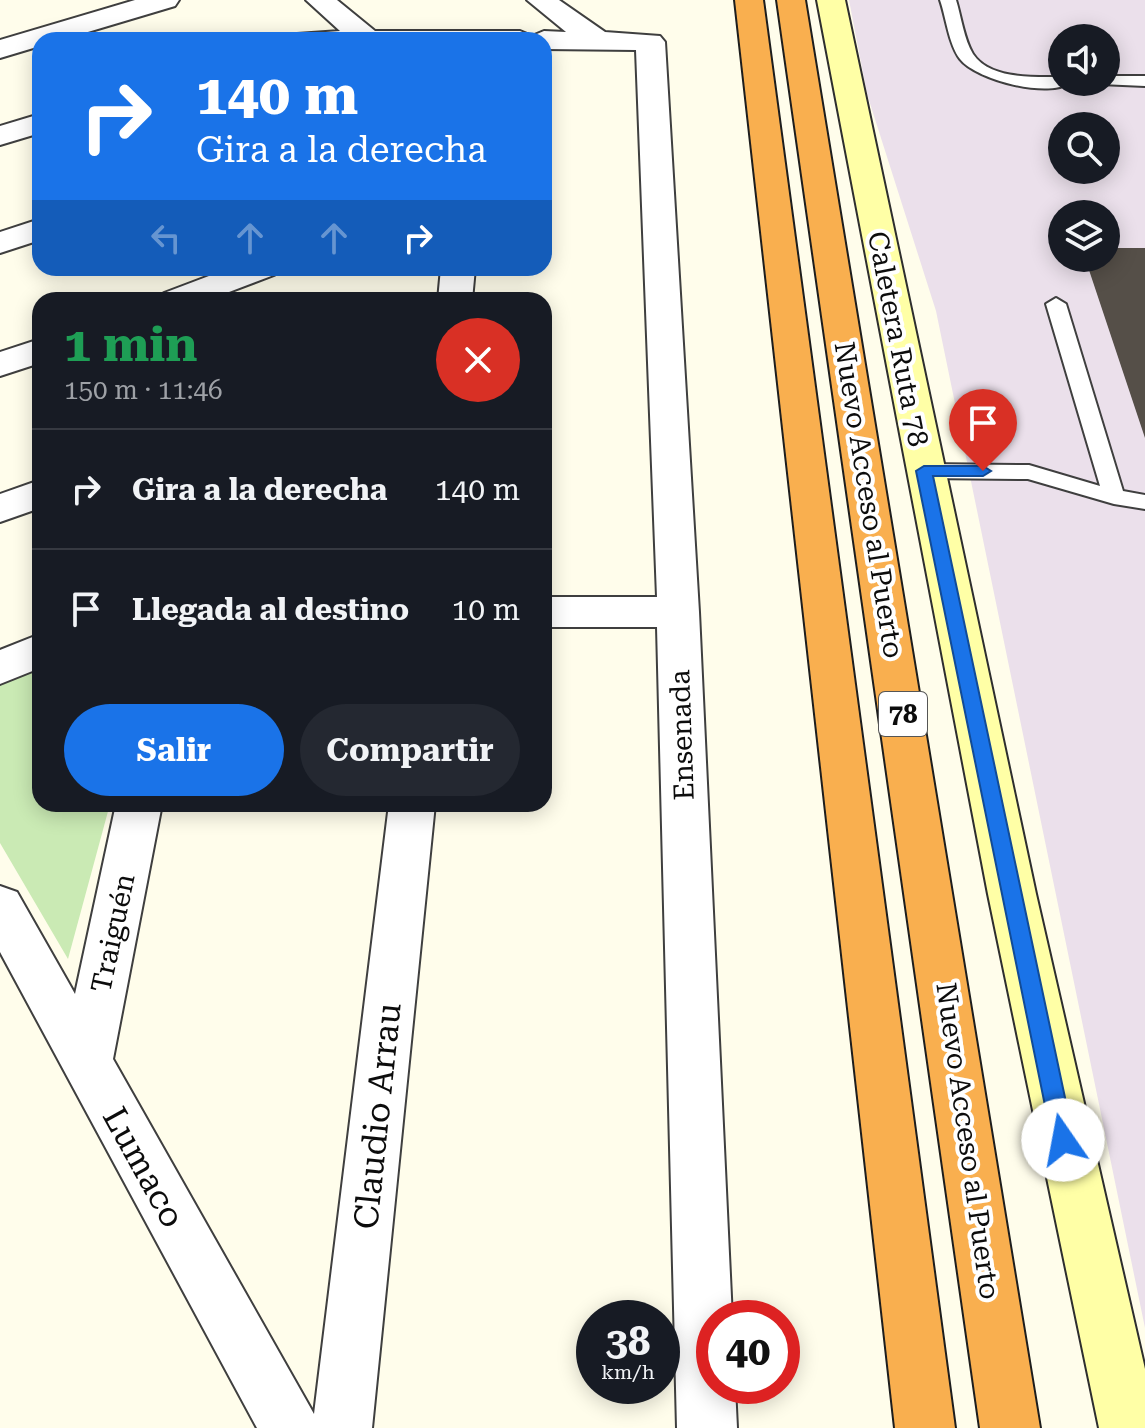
<!DOCTYPE html>
<html lang="es">
<head>
<meta charset="utf-8">
<style>
	:root { --surface:#171b24; --page:#242831; --text:#f1f3f6; --muted:#9ea1a6; --line:#363941; --accent:#1a73e8 }
	body { margin:0; font-family:"Roboto Serif",serif; background:var(--page); color:var(--text); height:100vh; display:flex; flex-direction:column; font-size:30px; white-space:nowrap }
	* { box-sizing:border-box; margin:0 }
	p { font-size:26px; color:var(--muted) }
	.icon { flex:none; width:44px; height:44px; fill:none; stroke:currentColor; stroke-width:2; stroke-linecap:round; stroke-linejoin:round }
	.map { position:relative; flex:1; overflow:hidden }
	.panel { position:absolute; left:32px; top:292px; width:520px; height:520px; display:flex; flex-direction:column; background:var(--surface); border-radius:24px; box-shadow:0 4px 20px #0003 }
	.panel>* { flex:none }
	.hud { position:absolute; left:32px; top:32px; width:520px; height:244px; border-radius:24px; box-shadow:0 4px 20px #0003; background:#1a73e8; color:#fff; overflow:hidden }
	.controls { position:absolute; left:1048px; top:24px; display:grid; gap:16px }
	.controls a { display:grid; place-items:center; width:72px; height:72px; border-radius:50%; background:var(--surface); box-shadow:0 4px 20px #0003; font-size:40px }
	.speed { position:absolute; left:576px; top:1300px; display:flex; gap:16px; font-size:40px; font-weight:700; text-align:center }
	.speed>* { display:grid; place-content:center; width:104px; height:104px; border-radius:50%; background:var(--surface); box-shadow:0 4px 20px #0003; line-height:1 }
	.speed small { font-size:20px; font-weight:400 }
	.speed .limit { border:12px solid #d22; background:#fff; color:#111 }
	.pin { position:absolute; display:grid; place-items:center; width:68px; height:68px; color:#fff; margin:-82px -34px; border-radius:50% 50% 50% 0; rotate:-45deg; box-shadow:0 0 8px #0007 }
	.pin .icon { rotate:45deg }
	.me { position:absolute; width:88px; margin:-44px; rotate:348deg; stroke-linejoin:round; filter:drop-shadow(0 0 6px #0008) }
	.turn { display:flex; align-items:center; gap:28px; height:168px; padding:0 32px; font-size:36px }
	.turn .icon { width:104px; height:104px; stroke-width:2.5 }
	.turn b { display:block; font-size:56px; line-height:68px }
	.lanes { display:flex; align-items:center; height:76px; padding:0 32px; background:#0003; justify-content:center; gap:40px; direction:ltr }
	.lanes .off { opacity:.35 }
	.round { display:grid; place-items:center; flex:none; width:84px; height:84px; border-radius:42px; background:var(--page) }
	.head { display:flex; align-items:center; justify-content:space-between; height:136px; padding:0 32px }
	h1 { font-size:48px; font-weight:700; line-height:60px; color:#1e9e55 }
	.button { display:flex; gap:16px; margin-top:auto; padding:16px 32px }
	.button a { flex:1; height:92px; border-radius:48px; background:var(--accent); color:#fff; font-size:32px; font-weight:700; line-height:92px; text-align:center }
	.button a+a { background:var(--page); color:var(--text) }
	ul { padding:0; list-style:none }
	li { display:flex; align-items:center; gap:24px; height:120px; padding:0 32px; border-top:2px solid var(--line) }
	li div { flex:1 }
	li b { display:block; font-size:30px }
	li em { font-style:normal }
	.map>svg:first-child { display:block }
	.industrial { fill:#ebe0eb; fill-rule:evenodd }
	.green { fill:#caeab4 }
	.building { fill:#554f48 }
	.lines { fill:none; stroke-linecap:round; stroke-linejoin:round }
	.lane-casing { stroke:#3f3f3f; stroke-width:4 }
	.street-casing { stroke:#3f3f3f; stroke-width:4 }
	.secondary-casing { stroke:#2e2e2e; stroke-width:4 }
	.highway-casing { stroke:#1d1d1d; stroke-width:4 }
	.lane { fill:#fff; fill-rule:evenodd }
	.street { fill:#fff; fill-rule:evenodd }
	.secondary { fill:#ffffa6; fill-rule:evenodd }
	.highway { fill:#f9af4f; fill-rule:evenodd }
	.route { fill:#1a73e8; stroke:#114b97; stroke-width:2 }
	.labels { text-anchor:middle; dominant-baseline:central; stroke-width:8; stroke-linejoin:round; paint-order:stroke }
	.shield { fill:#fff; stroke:#555; stroke-width:2 }
	.shield-label { font-size:26px; font-weight:bold; fill:#0c0c0c }
	.street-label { font-size:28px; fill:#0c0c0c; stroke:#fff }
	.near-street-label { font-size:34px; fill:#0c0c0c; stroke:#fff }
</style>
</head>
<body>
<div class="map">
<svg width="1145" height="1428" viewBox="0 0 1145 1428">
	<rect width="100%" height="100%" fill="#fffdeb"/>
	<path class="industrial" d="M849,0H1145V1328L936,311L867,94ZM1062,38H1106V82H1062ZM1062,126H1106V170H1062ZM1062,214H1106V258H1062Z"/>
	<polygon class="green" points="40,656 40,804 110,804 68,959 0,843 0,673"/>
	<polygon class="building" points="1106,248 1145,248 1145,438 1085,258 1106,258"/>
	<g class="lines">
		<g class="lane-casing">
			<g id="lane">
				<path d="M940,0H956C961,16 964,40 973,54C990,80 1036,77 1062,77V82H1070C1051,99 976,80 960,59C949,45 946,17 940,0Z"/>
				<polygon points="1106,76 1145,76 1145,86 1100,84 1099,82 1106,82"/>
				<polygon points="1056,298 1066,304 1123,491 1145,495 1145,509 1114,504 1028,479 924,478 913,471 924,464 1029,465 1100,486 1046,304"/>
			</g>
		</g>
		<g class="street-casing">
			<g id="street">
				<polygon points="135,0 179,0 175,6 61,40 40,40 40,46 0,58 0,40"/>
				<polygon points="306,0 337,0 375,31 520,31 532,36 544,31 566,32 527,0 559,0 605,32 660,36 665,42 699,612 732,1318 714,1318 714,1386 735,1386 737,1428 677,1428 657,627 544,627 544,597 657,597 636,50 544,49 544,40 292,40 297,34 340,31"/>
				<polygon points="40,114 40,133 0,145 0,126"/>
				<polygon points="40,219 40,240 0,253 0,232"/>
				<polygon points="230,268 279,268 274,275 208,300 159,300 164,293"/>
				<polygon points="441,268 475,268 472,300 438,300"/>
				<polygon points="40,339 40,363 0,376 0,352"/>
				<polygon points="40,480 40,508 0,522 0,494"/>
				<polygon points="40,634 40,668 0,684 0,650"/>
				<polygon points="116,804 162,804 113,1059 314,1414 389,804 435,804 372,1428 257,1428 0,952 0,886 17,892 75,994"/>
			</g>
		</g>
		<g class="secondary-casing">
			<polygon id="secondary" points="817,0 845,0 1036,894 1145,1369 1145,1428 1099,1428 988,894"/>
		</g>
		<g class="highway-casing">
			<g id="highway">
				<polygon points="735,0 763,0 955,1428 895,1428"/>
				<polygon points="777,0 805,0 1040,1428 980,1428"/>
			</g>
		</g>
		<use href="#lane" class="lane"/>
		<use href="#street" class="street"/>
		<use href="#secondary" class="secondary"/>
		<use href="#highway" class="highway"/>
	</g>
	<polygon class="route" points="924,466 983,466 991,471 983,476 933,476 1074,1140 1071,1147 1063,1150 1055,1147 1052,1140 916,471"/>
	<g class="labels">
		<rect class="shield" x="879" y="692" width="48" height="44" rx="6"/>
		<g class="shield-label">
			<text x="903" y="714">78</text>
		</g>
		<g class="street-label">
			<text transform="translate(898 339) rotate(79)">Caletera Ruta 78</text>
			<text transform="translate(869 500) rotate(81)">Nuevo Acceso al Puerto</text>
			<text transform="translate(682 735) rotate(-92)">Ensenada</text>
			<text transform="translate(113 933) rotate(-78)">Traiguén</text>
			<text transform="translate(968 1141) rotate(82)">Nuevo Acceso al Puerto</text>
		</g>
		<g class="near-street-label">
			<text transform="translate(377 1116) rotate(-84)">Claudio Arrau</text>
			<text transform="translate(144 1167) rotate(61)">Lumaco</text>
		</g>
	</g>
</svg>
<div class="controls">
<a><svg class="icon" aria-label="sound" viewBox="0 0 24 24"><path d="M4 9h4l5-4v14l-5-4H4zM17 9q2 3 0 6"/></svg></a>
<a><svg class="icon" aria-label="search" viewBox="0 0 24 24"><circle cx="10" cy="10" r="6"/><path d="M15 15l6 6"/></svg></a>
<a><svg class="icon" aria-label="layers" viewBox="0 0 24 24"><path d="M12 4l9 5-9 5-9-5zM3 14l9 5 9-5"/></svg></a>
</div>
<div class="speed"><div>38<small>km/h</small></div><div class="limit">40</div></div>
<div class="pin" style="left:983px;top:471px;background:#d93025"><svg class="icon" aria-label="arrive" viewBox="0 0 24 24"><path d="M6 21V4h12l-3 4 3 4H6"/></svg></div>
<svg class="me" style="left:1063px;top:1140px" viewBox="-20 -20 40 40"><circle r="19" fill="#fff"/><path d="M0-13L10 11 0 6-10 11z" fill="#1a73e8"/></svg>
<div class="hud">
<div class="turn"><svg class="icon" aria-label="right" viewBox="0 0 24 24"><path d="M7 20v-9h11M14 6l5 5-5 5"/></svg><div><b>140 m</b>Gira a la derecha</div></div>
<div class="lanes"><svg class="icon off" aria-label="left" viewBox="0 0 24 24"><path d="M17 20v-9H6M10 6l-5 5 5 5"/></svg><svg class="icon off" aria-label="ahead" viewBox="0 0 24 24"><path d="M12 20V5M6 11l6-6 6 6"/></svg><svg class="icon off" aria-label="ahead" viewBox="0 0 24 24"><path d="M12 20V5M6 11l6-6 6 6"/></svg><svg class="icon" aria-label="right" viewBox="0 0 24 24"><path d="M7 20v-9h11M14 6l5 5-5 5"/></svg></div>
</div>
<section class="panel">
<div class="head"><div><h1>1 min</h1><p>150 m · 11:46</p></div><a class="round" style="background:#d93025;color:#fff"><svg class="icon" aria-label="close" viewBox="0 0 24 24"><path d="M6 6l12 12M18 6L6 18"/></svg></a></div>
<ul>
<li><svg class="icon" aria-label="right" viewBox="0 0 24 24"><path d="M7 20v-9h11M14 6l5 5-5 5"/></svg><div><b>Gira a la derecha</b></div><em>140 m</em></li>
<li><svg class="icon" aria-label="arrive" viewBox="0 0 24 24"><path d="M6 21V4h12l-3 4 3 4H6"/></svg><div><b>Llegada al destino</b></div><em>10 m</em></li>
</ul>
<div class="button"><a>Salir</a><a>Compartir</a></div>
</section>
</div>
</body>
</html>
